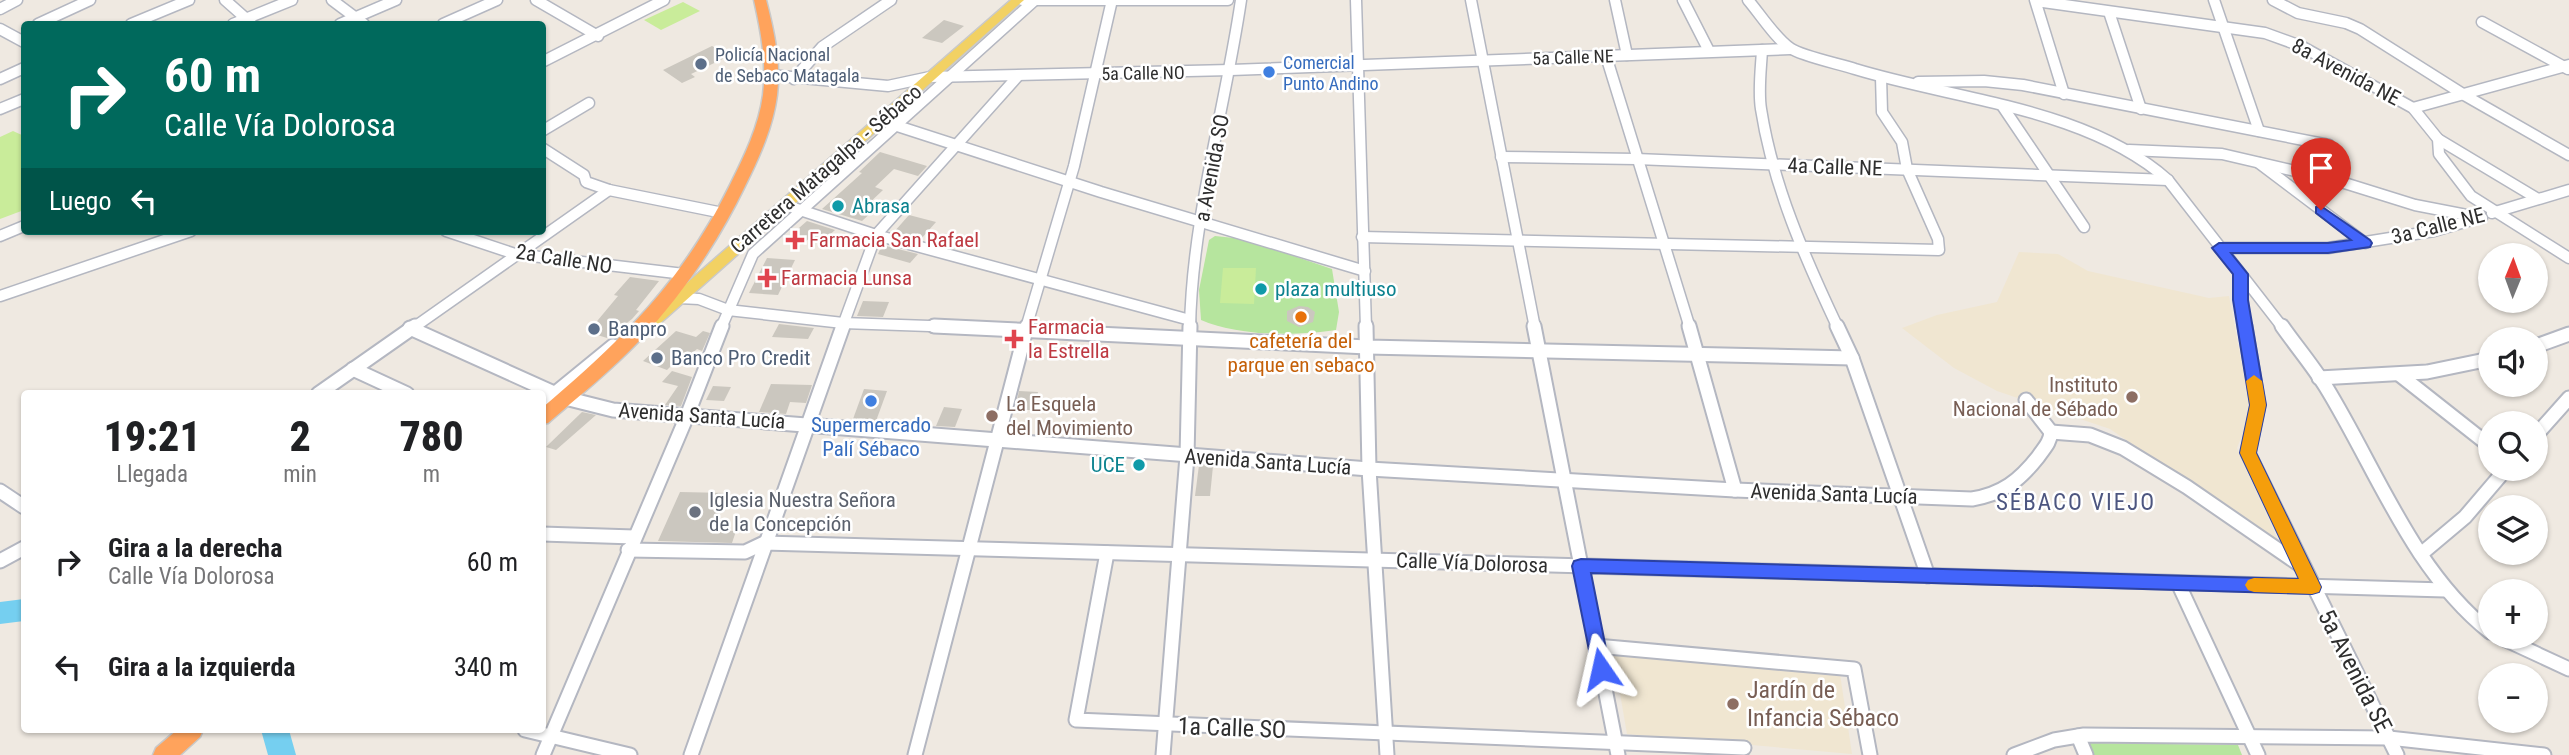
<!DOCTYPE html>
<html lang="es">
<head>
<meta charset="utf-8">
<style>
	:root { --surface:#fff; --page:#f2f2f2; --text:#202124; --muted:#757577 }
	body { margin:0; font-family:"Roboto Condensed",sans-serif; background:var(--page); color:var(--text); height:100vh; display:flex; flex-direction:column; font-size:26px; white-space:nowrap }
	* { box-sizing:border-box; margin:0 }
	p { font-size:23px; color:var(--muted) }
	.icon { flex:none; width:38px; height:38px; fill:none; stroke:currentColor; stroke-width:2; stroke-linecap:round; stroke-linejoin:round }
	.map { position:relative; flex:1; overflow:hidden }
	.side { position:absolute; left:21px; top:390px; width:525px; height:343px; display:flex; flex-direction:column; background:var(--surface); border-radius:7px; box-shadow:0 2px 5px #0004 }
	.side>* { flex:none }
	.banner { position:absolute; left:21px; top:21px; width:525px; height:214px; border-radius:7px; box-shadow:0 2px 5px #0004; background:#00695c; color:#fff; overflow:hidden }
	.needle { width:46px; rotate:1deg }
	.tools { position:absolute; left:2478px; top:243px; display:grid; gap:14px }
	.tools a { display:grid; place-items:center; width:70px; height:70px; border-radius:50%; background:var(--surface); box-shadow:0 2px 5px #0004; font-size:35px }
	.pin { position:absolute; display:grid; place-items:center; width:60px; height:60px; color:#fff; margin:-72px -30px; border-radius:50% 50% 50% 0; rotate:-45deg; box-shadow:0 0 7px #0007 }
	.pin .icon { rotate:45deg }
	.me { position:absolute; width:77px; margin:-38px; rotate:349deg; stroke-linejoin:round; filter:drop-shadow(0 0 5px #0008) }
	.turn { display:flex; align-items:center; gap:24px; height:147px; padding:0 28px; font-size:32px }
	.turn .icon { width:91px; height:91px; stroke-width:2.5 }
	.turn b { display:block; font-size:49px; line-height:60px }
	.then { display:flex; align-items:center; height:66px; padding:0 28px; background:#0003; gap:14px; font-size:26px }
	.eta { display:flex; justify-content:space-evenly; align-items:center; height:119px; text-align:center }
	.eta b { font-size:42px; font-weight:800; line-height:49px }
	ul { padding:0; list-style:none }
	li { display:flex; align-items:center; gap:21px; height:105px; padding:0 28px }
	li div { flex:1 }
	li b { display:block; font-size:26px }
	li em { font-style:normal }
	.map>svg:first-child { display:block }
	.education { fill:#f0e6d1 }
	.green { fill:#b6e59e }
	.pitch { fill:#c9ec9a }
	.lines { fill:none; stroke-linecap:round; stroke-linejoin:round }
	.river { fill:#75cff0; fill-rule:evenodd }
	.building { fill:#cbc7bf }
	.minor-far1-casing { stroke:#b4b7c1; stroke-width:13 }
	.minor-casing { stroke:#b4b7c1; stroke-width:17 }
	.major-casing { stroke:#c9c9c9; stroke-width:3 }
	.highway-casing { stroke:#c9c9c9; stroke-width:3 }
	.minor-far1 { stroke:#fff; stroke-width:10 }
	.minor { stroke:#fff; stroke-width:13 }
	.major { fill:#f2d163; fill-rule:evenodd }
	.highway { fill:#ffa35c; fill-rule:evenodd }
	.route { fill:#4264fb; stroke:#2b41a3; stroke-width:2 }
	.slow { fill:#f59e0b }
	.service-dot { fill:#5c6f8a; stroke:#fff; stroke-width:2.5 }
	.shop-dot { fill:#3f7fe0; stroke:#fff; stroke-width:2.5 }
	.culture-dot { fill:#0f9aa8; stroke:#fff; stroke-width:2.5 }
	.health-dot { fill:#e0444e; stroke:#fff; stroke-width:2.5 }
	.food-dot { fill:#e8710a; stroke:#fff; stroke-width:2.5 }
	.education-dot { fill:#8d6e63; stroke:#fff; stroke-width:2.5 }
	.worship-dot { fill:#6b7280; stroke:#fff; stroke-width:2.5 }
	.labels { text-anchor:middle; dominant-baseline:central; stroke-width:5; stroke-linejoin:round; paint-order:stroke }
	.far-service-label { font-size:18px; fill:#4e5e75; stroke:#fff; text-anchor:start }
	.far-street-label { font-size:18px; fill:#2e2e2e; stroke:#fff }
	.far-shop-label { font-size:18px; fill:#366cbe; stroke:#fff; text-anchor:start }
	.street-label { font-size:21px; fill:#2e2e2e; stroke:#fff }
	.culture-label { font-size:21px; fill:#0d838f; stroke:#fff; text-anchor:start }
	.health-label { font-size:21px; fill:#be3a42; stroke:#fff; text-anchor:start }
	.service-label { font-size:21px; fill:#4e5e75; stroke:#fff; text-anchor:start }
	.food-label { font-size:21px; fill:#c56008; stroke:#fff }
	.education-label { font-size:21px; fill:#785e54; stroke:#fff; text-anchor:end }
	.shop-label { font-size:21px; fill:#366cbe; stroke:#fff }
	.worship-label { font-size:21px; fill:#5b616d; stroke:#fff; text-anchor:start }
	.neighbourhood-label { font-size:23px; letter-spacing:2px; fill:#4d5680; stroke:#fff }
	.near-street-label { font-size:24px; fill:#2e2e2e; stroke:#fff }
	.near-education-label { font-size:24px; fill:#785e54; stroke:#fff; text-anchor:start }
</style>
</head>
<body>
<div class="map">
<svg width="2569" height="755" viewBox="0 0 2569 755">
	<rect width="100%" height="100%" fill="#efe9e1"/>
	<g class="education">
		<polygon points="2019,252 2058,254 2088,271 2209,298 2229,296 2251,413 2237,448 2280,544 2110,429 1997,391 1954,368 1902,328 1937,315 1997,302"/>
		<polygon points="1613,653 1840,674 1852,754 1627,734"/>
	</g>
	<g class="green">
		<path d="M1215,236L1244,239L1332,269L1339,312L1336,330C1297,336 1237,336 1201,320L1199,290L1209,240Z"/>
		<polygon points="2089,743 2238,745 2242,755 2094,755"/>
	</g>
	<g class="pitch">
		<polygon points="683,2 700,11 661,30 644,20"/>
		<polygon points="13,131 24,136 24,210 0,219 0,137"/>
		<polygon points="1223,268 1256,268 1254,304 1220,303"/>
	</g>
	<g class="lines">
		<g class="river">
			<polygon points="24,599 24,621 0,624 0,602"/>
			<polygon points="261,730 289,730 296,755 268,755"/>
		</g>
	</g>
	<g class="building">
		<polygon points="944,20 964,26 942,43 922,38"/>
		<polygon points="712,46 729,56 691,74 695,77 682,83 663,70"/>
		<polygon points="880,152 927,166 918,176 894,169 875,187 883,190 865,207 874,210 862,221 822,209 862,173 859,172"/>
		<polygon points="909,215 936,222 921,239 894,232"/>
		<polygon points="807,221 835,230 824,240 811,236 803,245 784,241"/>
		<polygon points="882,245 918,254 910,263 878,254"/>
		<polygon points="767,258 795,260 778,295 749,293"/>
		<polygon points="630,277 659,281 636,310 639,311 632,319 607,338 588,332 618,296 614,295"/>
		<polygon points="863,301 889,302 883,317 857,316"/>
		<polygon points="1299,306 1308,307 1315,312 1313,322 1299,327 1287,321 1287,311"/>
		<polygon points="779,324 814,328 808,339 772,337"/>
		<polygon points="676,331 696,337 703,331 710,333 702,351 697,349 689,356 683,354 667,370 643,361"/>
		<polygon points="672,371 692,377 681,406 665,405 678,386 662,382"/>
		<polygon points="771,384 812,385 806,403 790,402 786,414 759,412"/>
		<polygon points="713,386 731,387 724,401 706,400"/>
		<polygon points="864,389 887,391 876,421 853,419"/>
		<polygon points="1019,391 1038,392 1035,410 1015,410"/>
		<polygon points="944,407 962,409 955,427 936,426"/>
		<polygon points="582,412 596,415 556,450 546,447"/>
		<polygon points="1199,465 1213,466 1210,496 1195,496"/>
		<polygon points="680,492 727,493 712,530 736,531 732,543 658,541"/>
	</g>
	<g class="lines">
		<g class="minor-far1-casing">
			<g id="minor-far1">
				<polyline points="225,0 251,23"/>
				<polyline points="332,0 364,24"/>
				<polyline points="536,0 598,36"/>
				<polyline points="1022,0 1228,0"/>
				<polyline points="1356,0 1366,328"/>
				<polyline points="1471,0 1535,328"/>
				<polyline points="1615,0 1627,55"/>
				<polyline points="1683,0 1709,51"/>
				<path d="M1748,0C1760,14 1776,39 1790,48C1801,56 1840,64 1855,69C1956,100 2087,108 2168,180L2283,328"/>
				<polyline points="2035,0 2064,94"/>
				<polyline points="2214,0 2259,131"/>
				<polyline points="2273,0 2298,13 2346,23 2360,29 2466,96 2569,155"/>
				<polyline points="2036,1 2265,33 2301,46 2413,108 2438,139 2439,154 2471,196 2569,258"/>
				<polyline points="0,9 17,0"/>
				<polyline points="2109,12 2141,109"/>
				<polyline points="2482,22 2568,69"/>
				<polyline points="38,24 90,0"/>
				<polyline points="131,24 189,0"/>
				<polyline points="233,24 292,0"/>
				<polyline points="340,24 396,0"/>
				<polyline points="443,24 497,0"/>
				<polyline points="0,29 24,42"/>
				<path d="M1762,50C1761,69 1758,91 1761,109C1773,186 1805,258 1838,328"/>
				<polyline points="1606,56 1690,328"/>
				<polyline points="542,62 664,0"/>
				<polyline points="770,75 888,86 930,77 1231,70 1790,49"/>
				<polyline points="0,79 24,68"/>
				<polyline points="794,79 822,47 891,0"/>
				<polyline points="1918,82 1984,81 2023,85 2329,145"/>
				<polyline points="2003,107 2084,227"/>
				<polyline points="2413,108 2569,65"/>
				<polyline points="0,109 24,99"/>
				<polyline points="888,123 1101,192 1365,271"/>
				<polyline points="542,131 589,103"/>
				<polyline points="2438,139 2538,199"/>
				<polyline points="542,148 584,175 586,182 609,190 723,213"/>
				<polyline points="2129,150 2222,154 2338,181 2415,205 2482,218"/>
				<polyline points="1501,157 1636,159 2168,180"/>
				<polyline points="2259,163 2365,243"/>
				<polyline points="794,208 876,235 1190,320"/>
				<polyline points="2492,213 2569,190"/>
				<polyline points="446,231 515,254 684,274"/>
				<polyline points="0,236 24,226"/>
				<polyline points="1362,237 1939,250 1938,239 1907,169 1902,142 1882,112 1881,77"/>
				<polyline points="2219,248 2328,248 2434,231 2475,219"/>
				<polyline points="2240,274 2245,328"/>
				<polyline points="0,296 191,231"/>
				<polyline points="679,298 699,299 728,310 843,323 987,328"/>
				<polyline points="413,328 609,190"/>
				<polyline points="721,328 753,254 1035,0"/>
				<polyline points="842,328 876,235 1018,76"/>
				<polyline points="1026,328 1074,166 1112,0"/>
				<path d="M1190,328C1192,218 1225,109 1241,0"/>
			</g>
		</g>
		<g class="minor-casing">
			<g id="minor">
				<polyline points="934,326 1367,347 1852,358"/>
				<polyline points="1366,326 1369,469 1387,755"/>
				<polyline points="1534,326 1618,755"/>
				<polyline points="1689,326 1735,490"/>
				<polyline points="1837,326 1852,358 1928,576"/>
				<polyline points="2245,326 2258,405 2248,453 2397,755"/>
				<path d="M2282,326C2296,346 2313,366 2326,387C2377,470 2412,570 2490,632"/>
				<path d="M410,328L565,398L613,410L1369,469L1735,490L1972,499C2002,494 2019,481 2038,457C2044,448 2050,443 2051,432L2026,400"/>
				<polyline points="2536,346 2569,334"/>
				<polyline points="353,369 407,394"/>
				<polyline points="2400,375 2490,446"/>
				<polyline points="2319,378 2427,372 2490,359"/>
				<polyline points="318,394 415,326"/>
				<polyline points="542,404 613,346"/>
				<polyline points="2051,432 2090,435 2123,448 2187,487 2303,567"/>
				<polyline points="2536,435 2569,398"/>
				<polyline points="0,491 24,507"/>
				<polyline points="542,534 634,537"/>
				<polyline points="628,550 745,552 764,543 2445,590"/>
				<polyline points="1107,553 1076,720 1744,748"/>
				<polyline points="2421,554 2465,517 2506,469"/>
				<polyline points="0,561 24,548"/>
				<polyline points="2178,583 2258,755"/>
				<polyline points="2500,637 2569,669"/>
				<polyline points="1596,646 1854,669 1870,755"/>
				<polyline points="525,730 630,755"/>
				<polyline points="2078,736 2086,755"/>
				<polyline points="543,755 687,416 722,326"/>
				<polyline points="691,755 843,326"/>
				<polyline points="915,755 1027,326"/>
				<polyline points="1163,755 1187,456 1190,326"/>
				<polyline points="2014,755 2054,740 2084,735 2389,738 2544,755"/>
			</g>
		</g>
		<g class="major-casing">
			<polygon id="major" points="1011,0 1024,0 657,326 647,326 644,322 647,318"/>
		</g>
		<g class="highway-casing">
			<g id="highway">
				<path d="M754,0H766C774,31 781,63 777,95C773,127 759,158 745,186C718,242 682,295 640,340C612,370 579,396 548,423L542,424V408C624,338 682,282 730,185C744,157 759,126 763,95C767,63 761,31 754,0Z"/>
				<polygon points="177,730 203,730 200,737 180,755 153,755 156,748"/>
			</g>
		</g>
		<use href="#minor-far1" class="minor-far1"/>
		<use href="#minor" class="minor"/>
		<use href="#major" class="major"/>
		<use href="#highway" class="highway"/>
	</g>
	<polygon class="route" points="2321,206 2370,240 2372,243 2370,247 2328,253 2231,253 2248,274 2248,300 2266,405 2256,453 2321,587 2319,592 2312,594 1591,573 1610,669 1608,675 1601,677 1594,675 1572,566 1574,561 1581,559 2299,579 2240,453 2250,405 2233,300 2233,274 2212,248 2219,243 2328,243 2351,240 2316,213 2316,207"/>
	<polygon class="slow" points="2254,375 2262,381 2266,405 2256,453 2321,587 2319,592 2312,594 2254,592 2248,590 2245,585 2248,580 2254,578 2299,579 2240,453 2250,405 2246,381"/>
	<g class="service-dot">
		<circle cx="701" cy="64" r="7"/>
		<circle cx="594" cy="329" r="7"/>
		<circle cx="657" cy="358" r="7"/>
	</g>
	<g class="shop-dot">
		<circle cx="1269" cy="72" r="7"/>
		<circle cx="871" cy="401" r="7"/>
	</g>
	<g class="culture-dot">
		<circle cx="838" cy="206" r="7"/>
		<circle cx="1261" cy="289" r="7"/>
		<circle cx="1139" cy="465" r="7"/>
	</g>
	<g class="health-dot">
		<path d="M791.5 229.5h7v7h7v7h-7v7h-7v-7h-7v-7h7z"/>
		<path d="M763.5 267.5h7v7h7v7h-7v7h-7v-7h-7v-7h7z"/>
		<path d="M1010.5 328.5h7v7h7v7h-7v7h-7v-7h-7v-7h7z"/>
	</g>
	<circle class="food-dot" cx="1301" cy="317" r="7"/>
	<g class="education-dot">
		<circle cx="2132" cy="397" r="7"/>
		<circle cx="992" cy="416" r="7"/>
		<circle cx="1733" cy="704" r="7"/>
	</g>
	<circle class="worship-dot" cx="695" cy="512" r="7"/>
	<g class="labels">
		<g class="far-service-label">
			<text x="715" y="54">Policía Nacional<tspan x="715" dy="21">de Sebaco Matagala</tspan></text>
		</g>
		<g class="far-street-label">
			<text transform="translate(1573 57) rotate(-2)">5a Calle NE</text>
			<text transform="translate(1143 73) rotate(-1)">5a Calle NO</text>
		</g>
		<g class="far-shop-label">
			<text x="1283" y="62">Comercial<tspan x="1283" dy="21">Punto Andino</tspan></text>
		</g>
		<g class="street-label">
			<text transform="translate(2346 72) rotate(28)">8a Avenida NE</text>
			<text transform="translate(1835 167) rotate(2)">4a Calle NE</text>
			<text transform="translate(1212 168) rotate(-79)">a Avenida SO</text>
			<text transform="translate(826 169) rotate(-41)">Carretera Matagalpa - Sébaco</text>
			<text transform="translate(2438 226) rotate(-14)">3a Calle NE</text>
			<text transform="translate(564 259) rotate(9)">2a Calle NO</text>
			<text transform="translate(702 416) rotate(4)">Avenida Santa Lucía</text>
			<text transform="translate(1268 462) rotate(4)">Avenida Santa Lucía</text>
			<text transform="translate(1834 494) rotate(2)">Avenida Santa Lucía</text>
			<text transform="translate(1472 563) rotate(2)">Calle Vía Dolorosa</text>
		</g>
		<g class="culture-label">
			<text x="852" y="206">Abrasa</text>
			<text x="1275" y="289">plaza multiuso</text>
			<text x="1125" y="465" text-anchor="end">UCE</text>
		</g>
		<g class="health-label">
			<text x="809" y="240">Farmacia San Rafael</text>
			<text x="781" y="278">Farmacia Lunsa</text>
			<text x="1028" y="327">Farmacia<tspan x="1028" dy="24">la Estrella</tspan></text>
		</g>
		<g class="service-label">
			<text x="608" y="329">Banpro</text>
			<text x="671" y="358">Banco Pro Credit</text>
		</g>
		<g class="food-label">
			<text x="1301" y="341">cafetería del<tspan x="1301" dy="24">parque en sebaco</tspan></text>
		</g>
		<g class="education-label">
			<text x="2118" y="385">Instituto<tspan x="2118" dy="24">Nacional de Sébado</tspan></text>
			<text x="1006" y="404" text-anchor="start">La Esquela<tspan x="1006" dy="24">del Movimiento</tspan></text>
		</g>
		<g class="shop-label">
			<text x="871" y="425">Supermercado<tspan x="871" dy="24">Palí Sébaco</tspan></text>
		</g>
		<g class="worship-label">
			<text x="709" y="500">Iglesia Nuestra Señora<tspan x="709" dy="24">de la Concepción</tspan></text>
		</g>
		<g class="neighbourhood-label">
			<text x="2076" y="502">SÉBACO VIEJO</text>
		</g>
		<g class="near-street-label">
			<text transform="translate(2355 671) rotate(63)">5a Avenida SE</text>
			<text transform="translate(1232 728) rotate(2)">1a Calle SO</text>
		</g>
		<g class="near-education-label">
			<text x="1747" y="690">Jardín de<tspan x="1747" dy="28">Infancia Sébaco</tspan></text>
		</g>
	</g>
</svg>
<div class="tools">
<a><svg class="needle" viewBox="-14 -14 28 28"><path d="M0-13l5 13h-10z" fill="#e53935"/><path d="M0 13l5-13h-10z" fill="#757577"/></svg></a>
<a><svg class="icon" aria-label="sound" viewBox="0 0 24 24"><path d="M4 9h4l5-4v14l-5-4H4zM17 9q2 3 0 6"/></svg></a>
<a><svg class="icon" aria-label="search" viewBox="0 0 24 24"><circle cx="10" cy="10" r="6"/><path d="M15 15l6 6"/></svg></a>
<a><svg class="icon" aria-label="layers" viewBox="0 0 24 24"><path d="M12 4l9 5-9 5-9-5zM3 14l9 5 9-5"/></svg></a>
<a>+</a>
<a>−</a>
</div>
<div class="pin" style="left:2321px;top:210px;background:#d93025"><svg class="icon" aria-label="arrive" viewBox="0 0 24 24"><path d="M6 21V4h12l-3 4 3 4H6"/></svg></div>
<svg class="me" style="left:1601px;top:669px" viewBox="-20 -20 40 40"><path d="M0-17L14 15 0 8-14 15z" fill="#4264fb" stroke="#fff" stroke-width="4"/></svg>
<div class="banner">
<div class="turn"><svg class="icon" aria-label="right" viewBox="0 0 24 24"><path d="M7 20v-9h11M14 6l5 5-5 5"/></svg><div><b>60 m</b>Calle Vía Dolorosa</div></div>
<div class="then">Luego<svg class="icon" aria-label="left" viewBox="0 0 24 24"><path d="M17 20v-9H6M10 6l-5 5 5 5"/></svg></div>
</div>
<section class="side">
<div class="eta">
<div><b>19:21</b><p>Llegada</p></div>
<div><b>2</b><p>min</p></div>
<div><b>780</b><p>m</p></div>
</div>
<ul>
<li><svg class="icon" aria-label="right" viewBox="0 0 24 24"><path d="M7 20v-9h11M14 6l5 5-5 5"/></svg><div><b>Gira a la derecha</b><p>Calle Vía Dolorosa</p></div><em>60 m</em></li>
<li><svg class="icon" aria-label="left" viewBox="0 0 24 24"><path d="M17 20v-9H6M10 6l-5 5 5 5"/></svg><div><b>Gira a la izquierda</b></div><em>340 m</em></li>
</ul>
</section>
</div>
</body>
</html>
